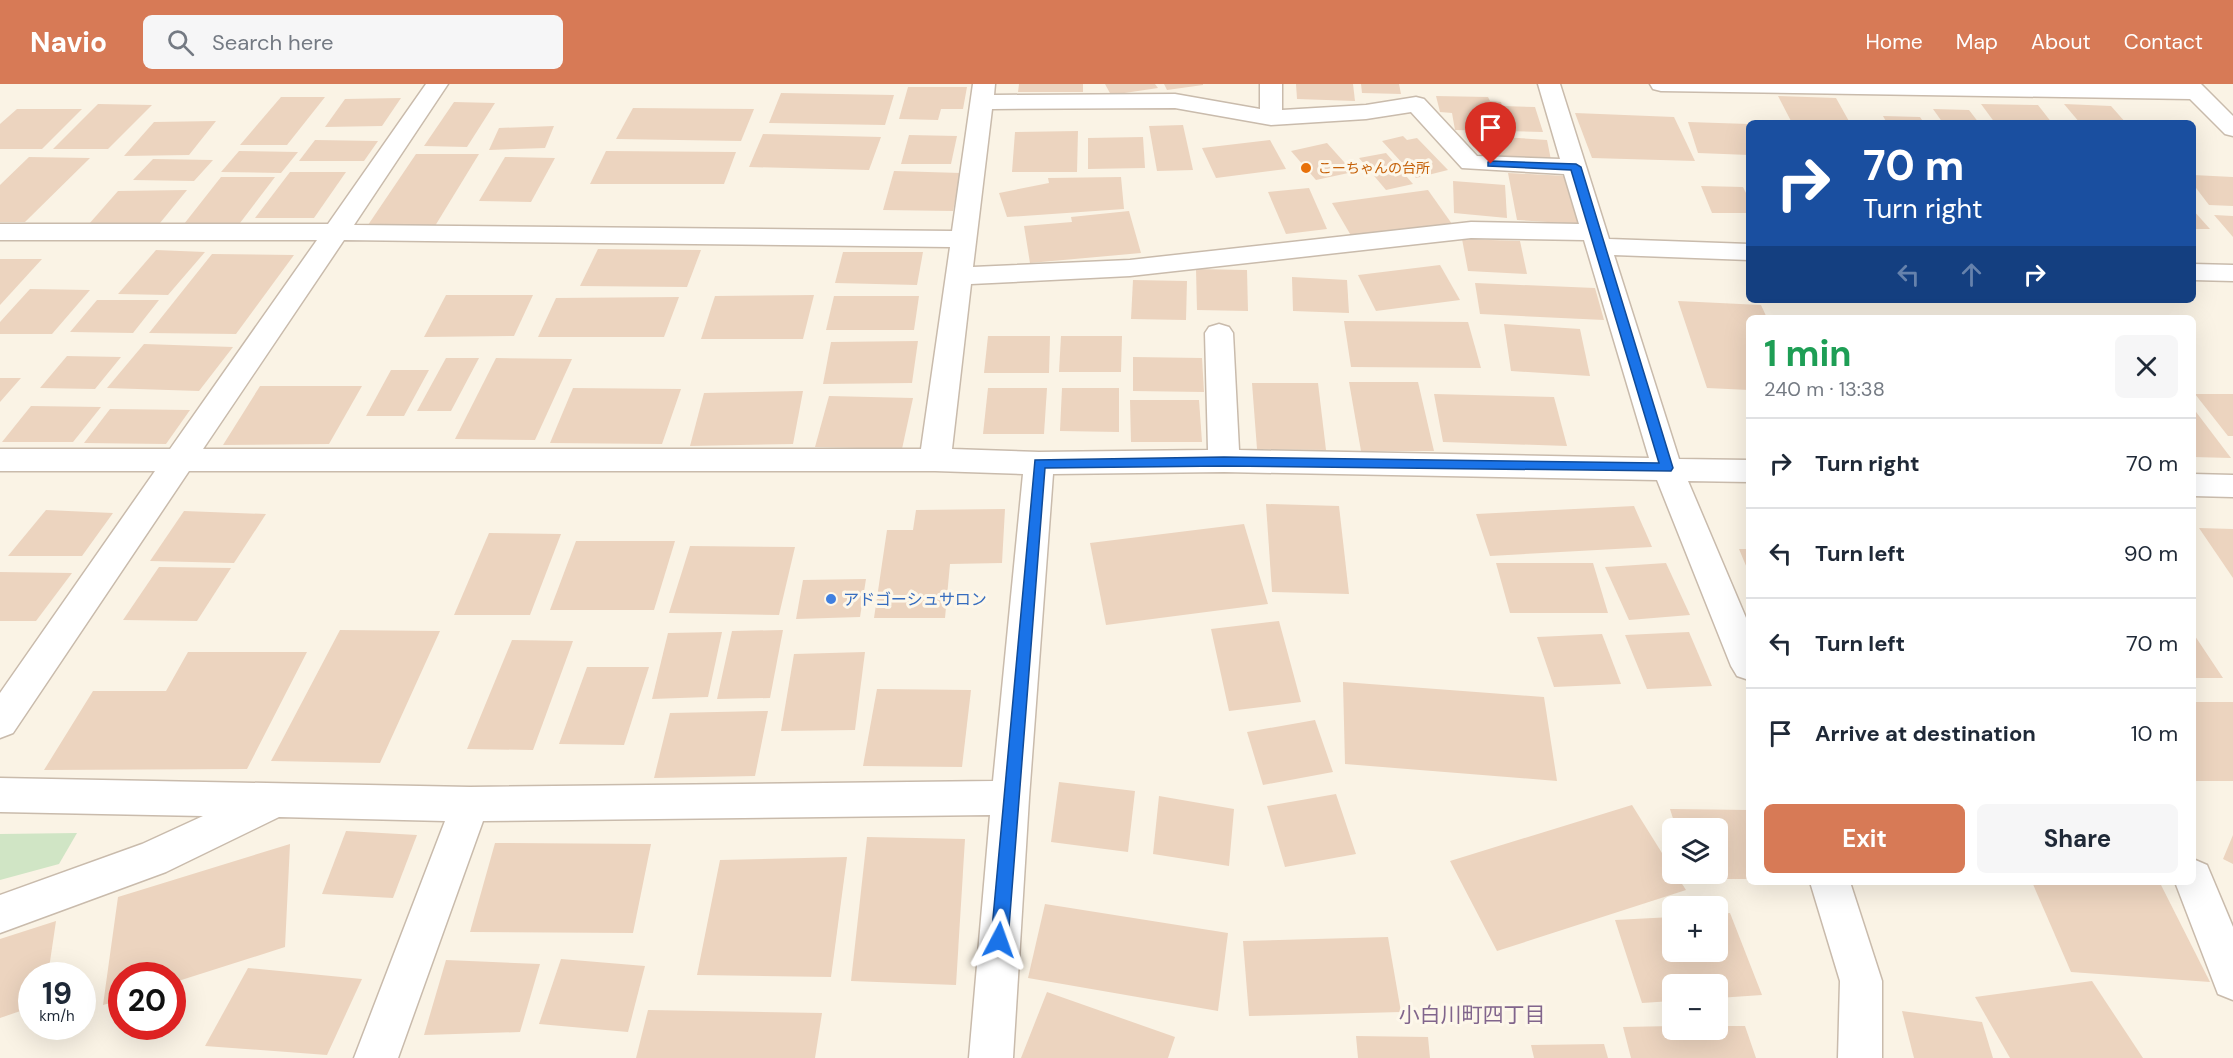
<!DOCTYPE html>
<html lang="en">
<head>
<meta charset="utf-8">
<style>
	:root { --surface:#fff; --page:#f6f6f7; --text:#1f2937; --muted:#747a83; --line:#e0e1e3; --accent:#d77a56 }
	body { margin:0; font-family:"DM Sans","Noto Sans JP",sans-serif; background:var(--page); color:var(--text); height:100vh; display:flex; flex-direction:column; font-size:22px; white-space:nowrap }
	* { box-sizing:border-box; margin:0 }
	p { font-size:20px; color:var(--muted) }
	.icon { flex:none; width:33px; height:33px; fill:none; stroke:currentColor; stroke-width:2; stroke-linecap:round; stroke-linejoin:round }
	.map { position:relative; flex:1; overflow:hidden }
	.details { position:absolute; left:1746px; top:231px; width:450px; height:570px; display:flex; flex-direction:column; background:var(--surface); border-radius:9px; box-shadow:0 6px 24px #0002 }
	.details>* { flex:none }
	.guide { position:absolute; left:1746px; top:36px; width:450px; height:183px; border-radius:9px; box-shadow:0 6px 24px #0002; background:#1a4fa0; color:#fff; overflow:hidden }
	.tools { position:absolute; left:1662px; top:734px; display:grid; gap:12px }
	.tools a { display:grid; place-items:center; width:66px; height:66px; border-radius:9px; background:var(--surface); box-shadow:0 6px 24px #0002; font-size:30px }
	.speed { position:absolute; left:18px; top:878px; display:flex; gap:12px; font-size:30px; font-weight:700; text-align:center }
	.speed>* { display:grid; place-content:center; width:78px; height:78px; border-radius:50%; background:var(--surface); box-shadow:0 6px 24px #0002; line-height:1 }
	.speed small { font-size:15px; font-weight:400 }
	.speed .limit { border:9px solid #d22; background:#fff; color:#111 }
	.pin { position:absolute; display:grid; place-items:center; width:51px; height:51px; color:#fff; margin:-62px -26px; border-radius:50% 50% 50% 0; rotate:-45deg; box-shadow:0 0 6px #0007 }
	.pin .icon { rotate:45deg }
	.me { position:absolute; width:66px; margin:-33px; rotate:4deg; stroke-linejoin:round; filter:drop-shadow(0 0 4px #0008) }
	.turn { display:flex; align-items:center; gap:21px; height:126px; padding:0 18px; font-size:27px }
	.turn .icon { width:78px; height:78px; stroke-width:2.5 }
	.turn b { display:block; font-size:42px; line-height:51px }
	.lanes { display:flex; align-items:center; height:57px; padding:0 18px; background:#0003; justify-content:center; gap:30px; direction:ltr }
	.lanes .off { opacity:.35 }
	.round { display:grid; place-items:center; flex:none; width:63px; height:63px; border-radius:9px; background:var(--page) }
	.headline { display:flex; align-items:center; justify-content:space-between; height:102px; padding:0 18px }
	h1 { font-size:36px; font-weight:700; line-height:45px; color:#1e9e55 }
	.button { display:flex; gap:12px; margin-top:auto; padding:12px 18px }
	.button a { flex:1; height:69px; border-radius:9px; background:var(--accent); color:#fff; font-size:24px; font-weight:700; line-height:69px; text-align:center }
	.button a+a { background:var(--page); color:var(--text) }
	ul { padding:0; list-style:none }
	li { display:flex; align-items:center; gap:18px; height:90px; padding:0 18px; border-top:2px solid var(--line) }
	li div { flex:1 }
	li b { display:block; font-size:22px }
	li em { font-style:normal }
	header { display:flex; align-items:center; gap:36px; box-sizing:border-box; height:84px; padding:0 30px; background:var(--accent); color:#fff }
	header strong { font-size:28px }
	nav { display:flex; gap:33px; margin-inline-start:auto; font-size:21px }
	.search { width:420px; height:54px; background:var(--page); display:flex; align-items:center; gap:15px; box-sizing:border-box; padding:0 21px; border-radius:9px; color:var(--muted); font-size:22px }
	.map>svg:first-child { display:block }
	.green { fill:#d0e5c5 }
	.building { fill:#ecd4bf }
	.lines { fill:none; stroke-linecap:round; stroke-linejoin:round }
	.minor-casing { stroke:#c9bbac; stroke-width:3 }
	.minor { fill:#fff; fill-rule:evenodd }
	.route { fill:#1a73e8; stroke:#114b97; stroke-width:1.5 }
	.food-dot { fill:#e8710a; stroke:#fdf7ea; stroke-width:2 }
	.shop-dot { fill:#3f7fe0; stroke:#fdf7ea; stroke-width:2 }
	.labels { text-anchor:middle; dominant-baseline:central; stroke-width:6; stroke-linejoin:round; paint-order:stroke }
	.far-food-label { font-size:14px; fill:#c56008; stroke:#fdf7ea; text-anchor:start }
	.shop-label { font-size:16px; fill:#366cbe; stroke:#fdf7ea; text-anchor:start }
	.near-neighbourhood-label { font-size:21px; fill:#81658c; stroke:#fdf7ea }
</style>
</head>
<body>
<header>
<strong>Navio</strong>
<div class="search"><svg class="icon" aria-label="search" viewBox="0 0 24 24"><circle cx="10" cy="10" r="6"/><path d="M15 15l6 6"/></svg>Search here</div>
<nav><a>Home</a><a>Map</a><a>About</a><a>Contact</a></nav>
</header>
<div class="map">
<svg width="2233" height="974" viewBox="0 0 2233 974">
	<rect width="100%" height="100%" fill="#faf3e5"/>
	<polygon class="green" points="77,749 59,780 0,796 0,750"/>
	<g class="building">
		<polygon points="1019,0 1083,0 1083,8 1018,8"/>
		<polygon points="1105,0 1155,0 1158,4 1111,11"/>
		<polygon points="1164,0 1203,0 1203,1 1167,6"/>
		<polygon points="1296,0 1353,0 1355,17 1297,15"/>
		<polygon points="1361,0 1399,0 1401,10 1362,9"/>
		<polygon points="908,3 967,3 963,25 941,25 938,36 899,35"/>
		<polygon points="781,9 894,11 885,41 769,39"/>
		<polygon points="1436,12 1488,13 1490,17 1501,18 1502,22 1535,23 1543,48 1455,46 1452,29 1440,28"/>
		<polygon points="1778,12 1836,14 1850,39 1791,37"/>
		<polygon points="281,13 325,13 287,61 240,61"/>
		<polygon points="401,14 382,42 325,43 345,15"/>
		<polygon points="454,18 495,19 467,63 424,62"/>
		<polygon points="98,20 152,21 108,65 53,65"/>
		<polygon points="1981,20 2038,21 2052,39 1995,39"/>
		<polygon points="2064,20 2111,22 2126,39 2080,39"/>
		<polygon points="633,24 754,25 741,57 616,55"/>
		<polygon points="17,25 82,25 42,65 0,65 0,40"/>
		<polygon points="1933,25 1969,26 1979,39 1943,39"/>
		<polygon points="1575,29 1674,33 1695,77 1592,74"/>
		<polygon points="1883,32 1920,33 1924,39 1887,39"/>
		<polygon points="216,37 189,71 124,72 154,38"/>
		<polygon points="1688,38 1749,40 1749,71 1698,69"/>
		<polygon points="1183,41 1193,86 1157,87 1149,42"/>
		<polygon points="554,42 545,64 489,66 499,44"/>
		<polygon points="1078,47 1077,88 1012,88 1015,48"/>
		<polygon points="763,50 881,53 869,86 749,83"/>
		<polygon points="909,51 957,52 951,80 901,80"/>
		<polygon points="1403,52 1407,56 1417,54 1448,86 1416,94 1382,57"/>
		<polygon points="1487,52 1547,56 1551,76 1490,72"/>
		<polygon points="1143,53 1145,84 1088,85 1088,54"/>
		<polygon points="315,56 378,57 364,77 299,77"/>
		<polygon points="1270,56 1286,85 1216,94 1202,64"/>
		<polygon points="1327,59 1353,88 1316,96 1291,67"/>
		<polygon points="239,67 298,68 281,89 221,88"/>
		<polygon points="606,67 736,68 724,100 590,100"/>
		<polygon points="1386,69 1413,100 1386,106 1359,74"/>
		<polygon points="416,70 479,70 435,142 368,141"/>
		<polygon points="29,73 90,74 25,138 0,138 0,101"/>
		<polygon points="505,73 555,74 531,118 479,117"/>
		<polygon points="153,75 213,76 194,97 133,96"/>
		<polygon points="894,87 961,89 953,127 883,126"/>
		<polygon points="290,88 346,88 314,134 255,134"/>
		<polygon points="1508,89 1567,92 1579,140 1517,136"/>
		<polygon points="2193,91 2233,93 2233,122 2209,121 2193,100"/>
		<polygon points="221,93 275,93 240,139 184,140"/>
		<polygon points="1121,93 1124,125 1007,133 999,109 1049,99 1048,94"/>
		<polygon points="1453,97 1505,101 1507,134 1454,129"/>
		<polygon points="1701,102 1743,103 1749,115 1749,129 1712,129"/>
		<polygon points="1309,104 1327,145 1286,150 1268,108"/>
		<polygon points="187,106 160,139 89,140 118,107"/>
		<polygon points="1428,106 1452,140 1353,155 1332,119"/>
		<polygon points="2193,126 2210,145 2193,145"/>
		<polygon points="1129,127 1141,169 1030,179 1024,142 1072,138 1071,133"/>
		<polygon points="2214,131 2233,132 2233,153"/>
		<polygon points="1462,155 1520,157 1527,190 1468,187"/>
		<polygon points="598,165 701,166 687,203 580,202"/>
		<polygon points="156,166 205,168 168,211 118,210"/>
		<polygon points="843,168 923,168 917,201 835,199"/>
		<polygon points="212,170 294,171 236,250 149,249"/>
		<polygon points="0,175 42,175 0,221"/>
		<polygon points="1440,181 1460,216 1376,227 1358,191"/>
		<polygon points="1196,185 1247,186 1248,227 1197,226"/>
		<polygon points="1292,193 1347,196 1349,229 1293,227"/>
		<polygon points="1133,196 1187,197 1186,236 1131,235"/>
		<polygon points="1475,199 1595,204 1604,236 1480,230"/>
		<polygon points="30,205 90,206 52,250 0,250 0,238"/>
		<polygon points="446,211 533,211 514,252 424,253"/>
		<polygon points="814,211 803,255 701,255 715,212"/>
		<polygon points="834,212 919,212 914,246 826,246"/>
		<polygon points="679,213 664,253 538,253 556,214"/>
		<polygon points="97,216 159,216 133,249 70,248"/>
		<polygon points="1678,217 1761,221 1767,234 1749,234 1749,306 1707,304"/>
		<polygon points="1892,231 1956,232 1956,234 1893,234"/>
		<polygon points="1344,237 1468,238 1481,284 1351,283"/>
		<polygon points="1504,240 1580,245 1590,292 1511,287"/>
		<polygon points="988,252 1050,252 1049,289 984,289"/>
		<polygon points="1061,252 1122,252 1121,288 1059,288"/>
		<polygon points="918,257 912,299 823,300 831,258"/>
		<polygon points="144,260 233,263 199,307 107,304"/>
		<polygon points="67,272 121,273 95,305 40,304"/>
		<polygon points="1133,273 1202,274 1204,308 1133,307"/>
		<polygon points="446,274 479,274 451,327 417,327"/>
		<polygon points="496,274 572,275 535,356 455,355"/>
		<polygon points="391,286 429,286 404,332 366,332"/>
		<polygon points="0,294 21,294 0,318"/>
		<polygon points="1349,298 1418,298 1434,367 1361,367"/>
		<polygon points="1252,299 1318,299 1326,366 1257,365"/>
		<polygon points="260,302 362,302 329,360 223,361"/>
		<polygon points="573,304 681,305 662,360 550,359"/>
		<polygon points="988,304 1047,304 1044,350 983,350"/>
		<polygon points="1062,304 1119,304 1119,348 1060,347"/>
		<polygon points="803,307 793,360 690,362 704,309"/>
		<polygon points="1434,310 1554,313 1567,362 1443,358"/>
		<polygon points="2195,310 2233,310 2233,352 2228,352"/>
		<polygon points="829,312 913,314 902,365 815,363"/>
		<polygon points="1130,316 1199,316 1202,358 1131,358"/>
		<polygon points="31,322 101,323 73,358 2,358"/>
		<polygon points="2193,324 2231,374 2193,373"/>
		<polygon points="110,325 190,326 166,360 84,359"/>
		<polygon points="1266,420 1339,422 1349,510 1272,508"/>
		<polygon points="1634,422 1652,463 1490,472 1476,430"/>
		<polygon points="1005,425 1002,479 950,480 945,534 874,534 887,446 913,446 916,426"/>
		<polygon points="46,426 113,429 82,472 8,472"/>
		<polygon points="184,427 266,430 234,479 150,477"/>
		<polygon points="1244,440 1268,520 1106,541 1090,459"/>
		<polygon points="2199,444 2233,445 2233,494"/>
		<polygon points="489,449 561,450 530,531 454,531"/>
		<polygon points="576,457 675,457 654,526 550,526"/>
		<polygon points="690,462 795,463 779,531 669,529"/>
		<polygon points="1739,465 1749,465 1749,489"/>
		<polygon points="1496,479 1593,479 1608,529 1510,529"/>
		<polygon points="1666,479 1690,531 1629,536 1605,483"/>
		<polygon points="159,483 231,484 197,537 123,536"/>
		<polygon points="0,488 72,489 36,537 0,537"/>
		<polygon points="866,495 860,533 796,535 803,496"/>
		<polygon points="1279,537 1301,618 1229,627 1211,545"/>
		<polygon points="340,546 440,547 380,679 271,677"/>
		<polygon points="783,546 770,614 717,615 732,547"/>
		<polygon points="722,548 708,613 652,615 668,549"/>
		<polygon points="1689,548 1712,602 1647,605 1625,551"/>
		<polygon points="2193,549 2223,594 2193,594"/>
		<polygon points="1602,550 1621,600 1554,603 1537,553"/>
		<polygon points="512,556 573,557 533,666 467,665"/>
		<polygon points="188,568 307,568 247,685 44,686 93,607 166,607"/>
		<polygon points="865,568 855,646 781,647 794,570"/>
		<polygon points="587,583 649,583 624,661 559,660"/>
		<polygon points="1343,598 1544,613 1557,697 1345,680"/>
		<polygon points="877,605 971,606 962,683 863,682"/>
		<rect x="2193" y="618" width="40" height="79"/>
		<polygon points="768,627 755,692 654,694 670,629"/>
		<polygon points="1315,636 1333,688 1263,701 1247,648"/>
		<polygon points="1059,698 1135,707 1128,768 1051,758"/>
		<polygon points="1336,710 1356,770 1285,783 1267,722"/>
		<polygon points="1159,712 1234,725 1229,782 1153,770"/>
		<polygon points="1632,721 1672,785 1672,789 1675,789 1686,806 1497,867 1450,777"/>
		<polygon points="1670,725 1749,726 1749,795 1692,795 1690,789 1718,789 1718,744 1676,744"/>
		<polygon points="346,747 417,751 393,814 322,810"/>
		<polygon points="2233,751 2233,780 2223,775"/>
		<polygon points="867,753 965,755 956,901 851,897"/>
		<polygon points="495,759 651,760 633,849 470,848"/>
		<polygon points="290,760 285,863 172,899 172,891 122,891 122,916 103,921 118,813"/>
		<polygon points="847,773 831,893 697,891 720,776"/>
		<polygon points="2032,798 2119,798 2161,801 2210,898 2071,888"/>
		<polygon points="1045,820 1228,849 1218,927 1028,894"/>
		<polygon points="1730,829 1762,911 1718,914 1718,900 1672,900 1672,917 1642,919 1615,836 1672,833 1672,867 1718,867 1718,830"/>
		<polygon points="56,837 48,891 32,891 32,923 0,934 0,855"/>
		<polygon points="1388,853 1401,928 1249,932 1243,857"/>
		<polygon points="561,875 645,882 628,948 539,940"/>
		<polygon points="446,876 540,880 520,948 424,951"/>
		<polygon points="248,884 362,895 327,971 205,962"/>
		<polygon points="2092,897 2143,974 2010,974 1975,913"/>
		<polygon points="1047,908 1175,953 1168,974 1021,974"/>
		<polygon points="648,926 822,929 815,974 636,974"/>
		<polygon points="1902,927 1982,938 1993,974 1914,974"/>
		<polygon points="1672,942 1672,945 1718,945 1718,942 1745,942 1756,974 1631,974 1623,943"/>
		<polygon points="1356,952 1428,953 1430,974 1358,974"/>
		<polygon points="1604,960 1608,974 1534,974 1531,961"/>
	</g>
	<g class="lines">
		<g class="minor-casing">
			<g id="minor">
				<path d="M426,0H448L354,141L952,147L973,0H995L994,11L1175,10L1260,25V0H1282V26L1366,21L1416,13L1424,15L1477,72L1560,75L1538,0H1560L1609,155L1749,160V176L1614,171L1679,375L1749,376V398L1688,397L1749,541V596L1737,592L1731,582L1657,396L1224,388L1053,390L1029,714L1013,974H969L990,731L483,737L398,974H354L445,737L279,733L166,788L0,849V811L142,760L203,732L0,728V694L470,703L993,697L1023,390L935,387H189L13,649L0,654V609L155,387H0V365H170L317,156H0V140H328ZM1175,24L1271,41L1366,35L1411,28L1462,84L1564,90L1579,140L1471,138L1130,176L973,183L992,25ZM1471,154L1584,156L1649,374L1239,366L1233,249L1229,243L1219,240L1209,243L1205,249L1208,366L1039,368L952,365L971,200L1130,192ZM344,156L950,163L921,365H203Z"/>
				<polygon points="1650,0 2201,0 2233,32 2233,52 2225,50 2190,15 1661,7 1653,5"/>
				<polygon points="2193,180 2233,181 2233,197 2193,196"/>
				<polygon points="2193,390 2233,391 2233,413 2193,412"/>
				<polygon points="2193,775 2207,781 2233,843 2233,916 2218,910 2175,798 2193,798"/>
				<polygon points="1810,798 1850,798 1882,897 1882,974 1838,974 1840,897"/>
			</g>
		</g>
		<use href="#minor" class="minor"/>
	</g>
	<polygon class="route" points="1491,77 1576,80 1581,83 1673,384 1671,387 1224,382 1045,384 1008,856 1005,862 999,864 993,862 991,856 1035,376 1224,373 1659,379 1571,86 1488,82 1488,78"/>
	<circle class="food-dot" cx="1306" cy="84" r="6"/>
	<circle class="shop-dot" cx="831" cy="515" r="6"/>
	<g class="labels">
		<g class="far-food-label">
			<text x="1318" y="84">こーちゃんの台所</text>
		</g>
		<g class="shop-label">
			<text x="843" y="515">アドゴーシュサロン</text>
		</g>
		<g class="near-neighbourhood-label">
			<text x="1472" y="931">小白川町四丁目</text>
		</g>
	</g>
</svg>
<div class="tools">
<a><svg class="icon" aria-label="layers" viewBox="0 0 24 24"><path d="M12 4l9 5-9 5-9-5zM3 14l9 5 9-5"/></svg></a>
<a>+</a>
<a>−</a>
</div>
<div class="speed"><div>19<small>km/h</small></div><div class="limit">20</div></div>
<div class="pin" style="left:1491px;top:80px;background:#d93025"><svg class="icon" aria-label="arrive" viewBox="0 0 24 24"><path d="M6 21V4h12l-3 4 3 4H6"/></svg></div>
<svg class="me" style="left:999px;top:856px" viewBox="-20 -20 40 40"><path d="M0-17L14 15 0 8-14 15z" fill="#1a73e8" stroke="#fff" stroke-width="4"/></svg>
<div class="guide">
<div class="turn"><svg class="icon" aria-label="right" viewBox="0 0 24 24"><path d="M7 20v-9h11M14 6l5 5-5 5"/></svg><div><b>70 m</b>Turn right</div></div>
<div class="lanes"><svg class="icon off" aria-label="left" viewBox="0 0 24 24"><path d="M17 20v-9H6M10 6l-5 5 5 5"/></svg><svg class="icon off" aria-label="ahead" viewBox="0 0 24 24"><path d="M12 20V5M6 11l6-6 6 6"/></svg><svg class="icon" aria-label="right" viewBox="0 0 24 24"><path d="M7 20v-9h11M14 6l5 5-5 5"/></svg></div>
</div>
<section class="details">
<div class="headline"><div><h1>1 min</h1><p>240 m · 13:38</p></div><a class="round"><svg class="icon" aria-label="close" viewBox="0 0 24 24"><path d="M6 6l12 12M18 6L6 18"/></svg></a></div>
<ul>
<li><svg class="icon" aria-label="right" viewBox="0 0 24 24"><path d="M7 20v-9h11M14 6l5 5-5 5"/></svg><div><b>Turn right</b></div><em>70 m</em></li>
<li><svg class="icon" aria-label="left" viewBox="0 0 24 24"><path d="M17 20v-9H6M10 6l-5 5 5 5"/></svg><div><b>Turn left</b></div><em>90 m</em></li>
<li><svg class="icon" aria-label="left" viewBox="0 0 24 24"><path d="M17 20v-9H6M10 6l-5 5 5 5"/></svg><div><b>Turn left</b></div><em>70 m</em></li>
<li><svg class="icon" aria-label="arrive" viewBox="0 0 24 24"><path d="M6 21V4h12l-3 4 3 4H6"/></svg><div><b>Arrive at destination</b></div><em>10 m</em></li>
</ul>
<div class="button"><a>Exit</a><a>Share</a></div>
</section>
</div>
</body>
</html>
